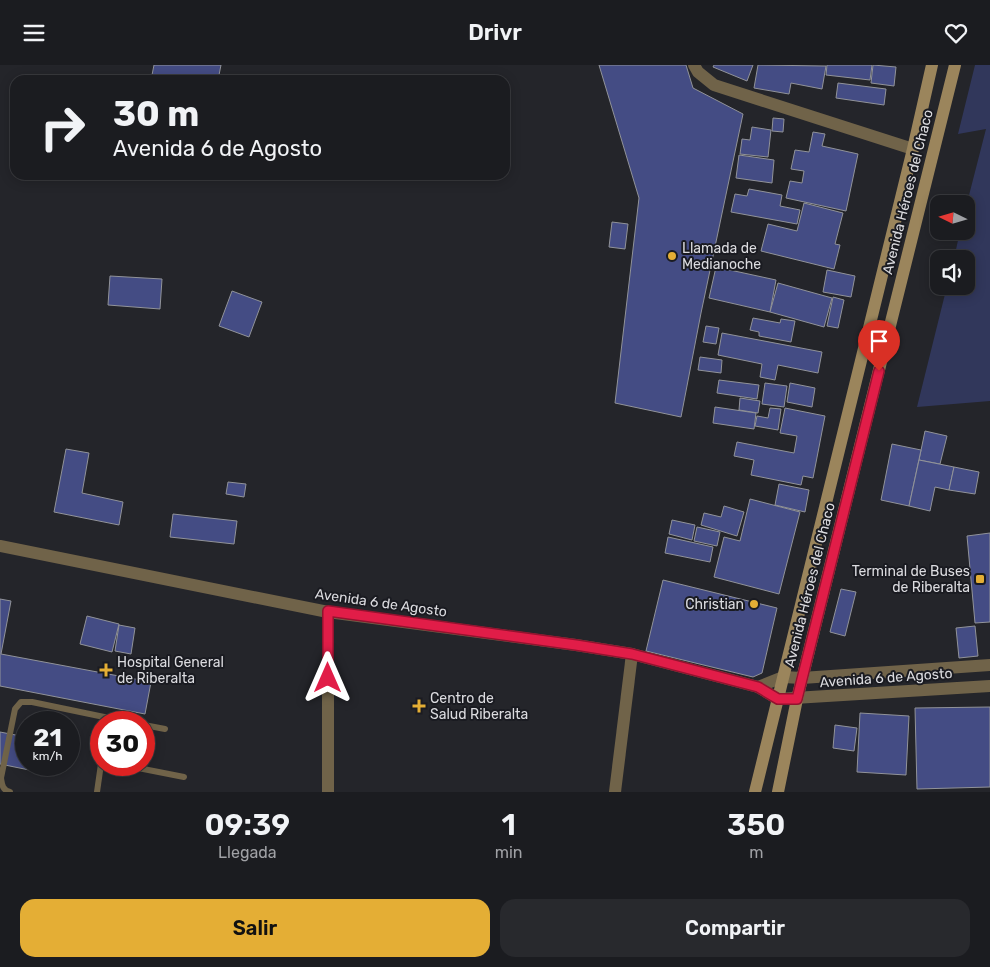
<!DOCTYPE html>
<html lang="es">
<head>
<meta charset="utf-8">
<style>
	:root { --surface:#1b1c20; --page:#28292d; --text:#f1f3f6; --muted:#a0a1a5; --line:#393a3e; --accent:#e4ae35 }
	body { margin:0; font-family:Rubik,sans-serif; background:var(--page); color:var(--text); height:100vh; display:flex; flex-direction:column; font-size:19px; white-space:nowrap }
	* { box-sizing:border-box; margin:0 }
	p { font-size:16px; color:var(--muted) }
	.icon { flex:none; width:28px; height:28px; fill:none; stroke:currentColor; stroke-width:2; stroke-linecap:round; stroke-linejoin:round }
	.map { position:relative; height:727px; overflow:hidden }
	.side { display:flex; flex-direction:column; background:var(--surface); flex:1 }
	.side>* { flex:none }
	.top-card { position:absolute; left:10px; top:10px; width:500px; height:105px; border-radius:15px; box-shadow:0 2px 12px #0003,0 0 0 1px var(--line); background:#1b1c20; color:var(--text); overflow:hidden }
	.needle { width:32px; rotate:275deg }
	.controls { position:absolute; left:930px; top:130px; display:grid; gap:10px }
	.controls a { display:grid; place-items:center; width:45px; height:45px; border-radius:10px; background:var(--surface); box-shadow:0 2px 12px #0003,0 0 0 1px var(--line); font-size:25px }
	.speed { position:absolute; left:15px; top:646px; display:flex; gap:10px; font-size:25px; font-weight:700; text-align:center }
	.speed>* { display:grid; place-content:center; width:65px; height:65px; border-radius:50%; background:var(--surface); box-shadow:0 2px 12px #0003,0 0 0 1px var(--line); line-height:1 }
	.speed small { font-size:12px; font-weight:400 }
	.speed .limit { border:8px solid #d22; background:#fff; color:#111 }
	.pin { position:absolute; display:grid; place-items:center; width:42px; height:42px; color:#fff; margin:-51px -21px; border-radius:50% 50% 50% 0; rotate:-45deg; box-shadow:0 0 5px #0007 }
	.pin .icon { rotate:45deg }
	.me { position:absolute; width:55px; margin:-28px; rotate:0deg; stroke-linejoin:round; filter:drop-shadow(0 0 4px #0008) }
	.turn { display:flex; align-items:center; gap:18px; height:105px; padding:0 20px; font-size:22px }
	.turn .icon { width:65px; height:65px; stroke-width:2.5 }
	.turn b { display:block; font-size:35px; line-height:42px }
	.eta { display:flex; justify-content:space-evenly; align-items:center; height:85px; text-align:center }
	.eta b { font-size:30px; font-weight:600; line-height:35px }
	.cta { display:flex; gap:10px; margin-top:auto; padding:10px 20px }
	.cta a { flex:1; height:58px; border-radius:15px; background:var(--accent); color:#111; font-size:20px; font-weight:600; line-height:58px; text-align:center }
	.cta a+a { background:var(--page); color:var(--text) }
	header { display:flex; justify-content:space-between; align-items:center; height:65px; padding:0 20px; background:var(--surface); font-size:22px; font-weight:600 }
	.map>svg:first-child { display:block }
	.green { fill:#31375b }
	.building { fill:#444c84; stroke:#919399 }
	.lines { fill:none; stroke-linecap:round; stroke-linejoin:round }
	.lane { stroke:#706349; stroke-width:6 }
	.street { stroke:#706349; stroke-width:12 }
	.secondary { stroke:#9b855c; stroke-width:12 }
	.route-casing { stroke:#92132f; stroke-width:12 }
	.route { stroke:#e11d48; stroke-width:9 }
	.poi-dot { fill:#e4ae35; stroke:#1a1b21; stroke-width:2 }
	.labels { text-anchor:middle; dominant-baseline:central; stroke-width:4; stroke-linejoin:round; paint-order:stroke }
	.street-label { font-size:14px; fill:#dbdbdf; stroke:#1a1b21 }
	.poi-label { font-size:14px; fill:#dbdbdf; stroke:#1a1b21; text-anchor:start }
</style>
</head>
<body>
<header><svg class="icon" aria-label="menu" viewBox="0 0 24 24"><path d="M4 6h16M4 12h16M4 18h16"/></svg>Drivr<svg class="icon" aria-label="heart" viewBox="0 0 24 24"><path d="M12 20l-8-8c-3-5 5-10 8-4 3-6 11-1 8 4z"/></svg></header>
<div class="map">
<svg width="990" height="727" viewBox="0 0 990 727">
	<rect width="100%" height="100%" fill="#24252a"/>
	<polygon class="green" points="975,0 990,0 990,336 917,342 947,221 966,221 966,194 954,194 960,166 966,166 966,142 986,64 958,69"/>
	<g class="building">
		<polygon points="154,0 221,0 218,15 151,15"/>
		<polygon points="599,0 686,0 693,23 743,49 701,248 681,352 615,338 639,133"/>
		<polygon points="714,0 753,0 747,16 713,2"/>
		<polygon points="758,0 826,1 822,24 791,18 789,29 754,23"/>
		<polygon points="827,0 872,0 870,15 826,10"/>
		<polygon points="873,0 896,2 894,21 871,18"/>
		<polygon points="838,18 886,24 884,40 836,33"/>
		<polygon points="773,53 784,54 783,67 772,66"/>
		<polygon points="752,62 771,65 768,92 740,89 742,74 750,75"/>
		<polygon points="813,67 825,69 822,81 858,89 846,146 786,133 790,116 802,118 804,106 791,104 795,85 809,87"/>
		<polygon points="739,90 774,95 772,118 736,113"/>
		<polygon points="749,124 782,130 780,141 800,145 797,159 731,147 735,129 747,131"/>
		<polygon points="804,138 843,148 835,179 840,180 834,204 761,186 768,159 797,166"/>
		<polygon points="612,157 628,159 625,184 609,182"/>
		<polygon points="716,202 776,215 770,247 709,233"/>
		<polygon points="827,205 855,211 851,232 823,227"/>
		<polygon points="110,211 162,214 160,244 108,240"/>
		<polygon points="778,218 832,233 824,262 770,247"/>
		<polygon points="232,226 262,237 249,272 219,261"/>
		<polygon points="833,232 844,235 838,263 827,261"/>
		<polygon points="753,253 780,258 781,254 795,256 791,277 759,271 759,267 750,265"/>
		<polygon points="706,261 719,263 716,279 703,277"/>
		<polygon points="722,268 822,287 818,308 778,300 775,315 760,312 762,299 718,290"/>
		<polygon points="700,292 722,295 721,308 698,305"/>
		<polygon points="719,315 759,320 757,334 717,328"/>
		<polygon points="765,318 787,321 784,342 762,339"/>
		<polygon points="790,318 815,323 812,342 787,337"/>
		<polygon points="740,333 760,336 758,348 739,345"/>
		<polygon points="715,342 756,348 754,364 713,358"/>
		<polygon points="770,343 781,344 778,365 755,361 757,351 768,353"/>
		<polygon points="785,343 825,351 813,413 803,411 801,420 751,410 754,395 734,391 737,377 794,388 797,371 780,368"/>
		<polygon points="925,366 947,371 940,399 919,395"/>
		<polygon points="892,379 921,385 909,441 881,435"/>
		<polygon points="66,384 89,388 82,428 123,437 119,460 54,447"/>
		<polygon points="919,395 954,402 949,425 935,422 930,446 909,441"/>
		<polygon points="954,402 979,407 975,429 949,425"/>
		<polygon points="228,417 246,419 244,432 226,429"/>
		<polygon points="779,419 809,425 805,447 775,440"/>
		<polygon points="750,434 800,447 779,529 714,512 724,472 740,476"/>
		<polygon points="724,441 744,447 737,471 701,460 704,448 721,452"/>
		<polygon points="173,449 237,456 234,479 170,472"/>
		<polygon points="672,455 695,460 692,475 669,469"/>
		<polygon points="697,462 720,467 717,481 694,476"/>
		<polygon points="990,468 990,557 975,558 967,471"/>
		<polygon points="668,472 713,482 710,497 665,488"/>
		<polygon points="663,515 777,543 762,608 753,612 646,586"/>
		<polygon points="841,524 856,527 845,571 830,567"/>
		<polygon points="0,534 11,536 1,589 151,617 145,649 0,621"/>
		<polygon points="87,551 119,559 112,587 80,579"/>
		<polygon points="119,560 135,563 131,589 115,586"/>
		<polygon points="975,561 978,591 959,593 956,563"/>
		<polygon points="990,642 990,722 917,724 915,643"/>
		<polygon points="860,648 909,651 906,710 857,707"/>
		<polygon points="835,660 857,663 854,686 833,683"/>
		<polygon points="0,667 26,672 26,700 46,700 44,708 0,699"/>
	</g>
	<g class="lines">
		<g class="lane">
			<polyline points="144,660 165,664"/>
			<polyline points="123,700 184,712"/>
			<path d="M10,727C2,725 2,719 1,713L15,644L21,637H32L133,658"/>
			<polyline points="97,727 101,699"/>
		</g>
		<g class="street">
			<polyline points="694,0 698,7 714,20 913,84"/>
			<polyline points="0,481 328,547 576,580 632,589 758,622 778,634 990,621"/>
			<polyline points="328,547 328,727"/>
			<polyline points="758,622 783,612 802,613 990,600"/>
			<polyline points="615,727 632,589"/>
		</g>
		<g class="secondary">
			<polyline points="755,727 913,84 932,0"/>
			<polyline points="778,727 797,634 955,0"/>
		</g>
	</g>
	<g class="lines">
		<g class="route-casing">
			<polyline id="route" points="328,613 328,546 576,580 632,589 758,622 778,634 797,634 879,306"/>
		</g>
		<use href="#route" class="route"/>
	</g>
	<g class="poi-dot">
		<circle cx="672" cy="191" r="5"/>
		<rect x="975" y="509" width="10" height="10" rx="2.5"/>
		<circle cx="754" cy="539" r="5"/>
		<path d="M103.5 597.5h5v5h5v5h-5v5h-5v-5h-5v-5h5z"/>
		<path d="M416.5 633.5h5v5h5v5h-5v5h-5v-5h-5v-5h5z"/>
	</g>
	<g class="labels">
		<g class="street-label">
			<text transform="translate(908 127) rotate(-76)">Avenida Héroes del Chaco</text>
			<text transform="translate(810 520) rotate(-76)">Avenida Héroes del Chaco</text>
			<text transform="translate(381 538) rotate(8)">Avenida 6 de Agosto</text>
			<text transform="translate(886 613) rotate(-4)">Avenida 6 de Agosto</text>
		</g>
		<g class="poi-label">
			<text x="682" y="183">Llamada de<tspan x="682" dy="16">Medianoche</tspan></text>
			<text x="970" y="506" text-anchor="end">Terminal de Buses<tspan x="970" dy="16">de Riberalta</tspan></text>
			<text x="744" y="539" text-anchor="end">Christian</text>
			<text x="117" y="597">Hospital General<tspan x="117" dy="16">de Riberalta</tspan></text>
			<text x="430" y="633">Centro de<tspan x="430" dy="16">Salud Riberalta</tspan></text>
		</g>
	</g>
</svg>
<div class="controls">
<a><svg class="needle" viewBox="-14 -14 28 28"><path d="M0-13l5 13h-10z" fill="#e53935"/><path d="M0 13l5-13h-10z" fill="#a0a1a5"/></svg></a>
<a><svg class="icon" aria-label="sound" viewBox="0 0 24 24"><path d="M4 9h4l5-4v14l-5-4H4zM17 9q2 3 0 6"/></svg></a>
</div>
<div class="speed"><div>21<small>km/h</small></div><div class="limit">30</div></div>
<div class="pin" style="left:879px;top:306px;background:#d93025"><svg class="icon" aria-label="arrive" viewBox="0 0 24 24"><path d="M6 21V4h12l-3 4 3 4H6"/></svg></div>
<svg class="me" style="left:328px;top:613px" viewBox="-20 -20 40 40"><path d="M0-17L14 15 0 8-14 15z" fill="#e11d48" stroke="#fff" stroke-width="4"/></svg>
<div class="top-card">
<div class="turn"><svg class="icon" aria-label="right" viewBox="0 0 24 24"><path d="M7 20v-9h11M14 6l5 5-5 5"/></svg><div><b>30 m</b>Avenida 6 de Agosto</div></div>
</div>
</div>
<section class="side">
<div class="eta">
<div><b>09:39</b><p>Llegada</p></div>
<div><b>1</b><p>min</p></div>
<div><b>350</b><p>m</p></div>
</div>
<div class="cta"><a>Salir</a><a>Compartir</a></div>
</section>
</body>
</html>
